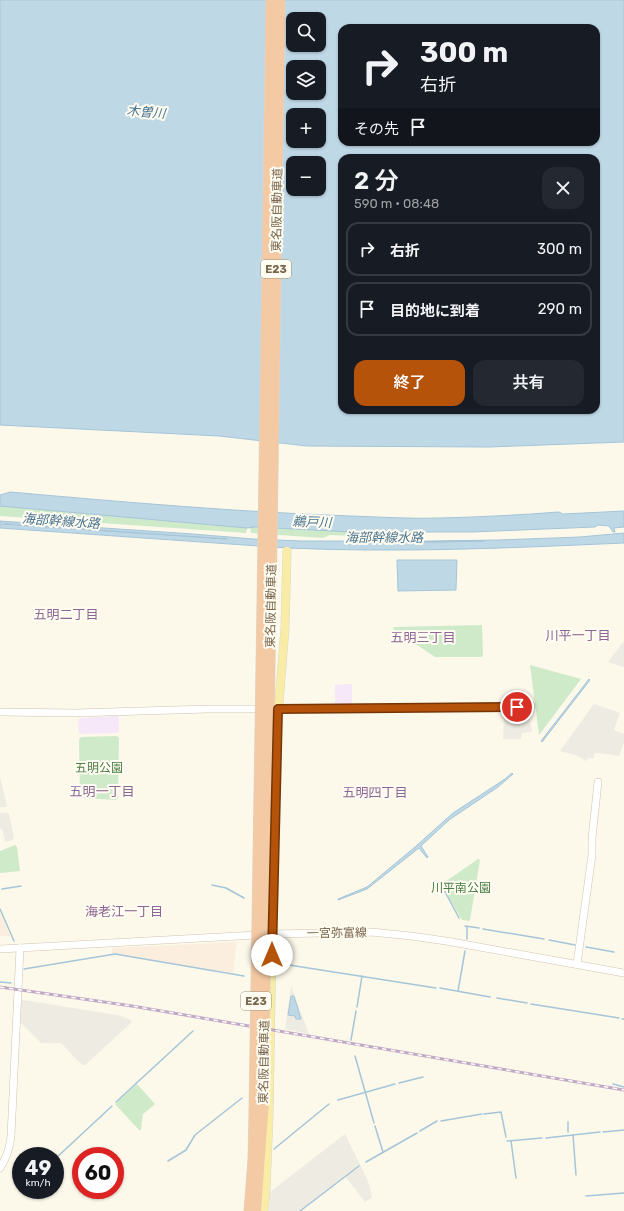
<!DOCTYPE html>
<html lang="ja">
<head>
<meta charset="utf-8">
<style>
	:root { --surface:#171b24; --page:#242831; --text:#f1f3f6; --muted:#9ea1a6; --line:#363941; --accent:#b45309 }
	body { margin:0; font-family:Rubik,"Noto Sans JP",sans-serif; background:var(--page); color:var(--text); height:100vh; display:flex; flex-direction:column; font-size:15px; white-space:nowrap }
	* { box-sizing:border-box; margin:0 }
	p { font-size:13px; color:var(--muted) }
	.icon { flex:none; width:22px; height:22px; fill:none; stroke:currentColor; stroke-width:2; stroke-linecap:round; stroke-linejoin:round }
	.map { position:relative; flex:1; overflow:hidden }
	.panel { position:absolute; left:338px; top:154px; width:262px; height:260px; display:flex; flex-direction:column; background:var(--surface); border-radius:12px; box-shadow:0 1px 3px #0004 }
	.panel>* { flex:none }
	.top-card { position:absolute; left:338px; top:24px; width:262px; height:122px; border-radius:12px; box-shadow:0 1px 3px #0004; background:#171b24; color:var(--text); overflow:hidden }
	.tools { position:absolute; left:286px; top:12px; display:grid; gap:8px }
	.tools a { display:grid; place-items:center; width:40px; height:40px; border-radius:8px; background:var(--surface); box-shadow:0 1px 3px #0004; font-size:20px }
	.speed { position:absolute; left:12px; top:1147px; display:flex; gap:8px; font-size:20px; font-weight:700; text-align:center }
	.speed>* { display:grid; place-content:center; width:52px; height:52px; border-radius:50%; background:var(--surface); box-shadow:0 1px 3px #0004; line-height:1 }
	.speed small { font-size:10px; font-weight:400 }
	.speed .limit { border:6px solid #d22; background:#fff; color:#111 }
	.pin { position:absolute; display:grid; place-items:center; width:34px; height:34px; color:#fff; margin:-17px; border:2px solid #fff; border-radius:50%; box-shadow:0 1px 4px #0007 }
	.me { position:absolute; width:44px; margin:-22px; rotate:0deg; stroke-linejoin:round; filter:drop-shadow(0 0 3px #0008) }
	.turn { display:flex; align-items:center; gap:14px; height:84px; padding:0 16px; font-size:18px }
	.turn .icon { width:52px; height:52px; stroke-width:2.5 }
	.turn b { display:block; font-size:28px; line-height:34px }
	.then { display:flex; align-items:center; height:38px; padding:0 16px; background:#0003; gap:8px; font-size:15px }
	.round { display:grid; place-items:center; flex:none; width:42px; height:42px; border-radius:12px; background:var(--page) }
	.headline { display:flex; align-items:center; justify-content:space-between; height:68px; padding:0 16px }
	h1 { font-size:24px; font-weight:600; line-height:30px }
	.action { display:flex; gap:8px; margin-top:auto; padding:8px 16px }
	.action a { flex:1; height:46px; border-radius:12px; background:var(--accent); color:#fff; font-size:16px; font-weight:600; line-height:46px; text-align:center }
	.action a+a { background:var(--page); color:var(--text) }
	ul { padding:0; list-style:none }
	li { display:flex; align-items:center; gap:12px; height:54px; margin:0 8px 6px; padding:0 8px; border:2px solid var(--line); border-radius:12px }
	li div { flex:1 }
	li b { display:block; font-size:15px }
	li em { font-style:normal }
	.map>svg:first-child { display:block }
	.commercial { fill:#fceedf }
	.industrial { fill:#eeebe3 }
	.education { fill:#f6e7f9 }
	.green { fill:#cfeac9 }
	.water { fill:#bfd8e6; stroke:#a5c5d8; fill-rule:evenodd }
	.lines { fill:none; stroke-linecap:round; stroke-linejoin:round }
	.stream { stroke:#a5c5d8; stroke-width:1.5 }
	.tertiary-casing { stroke:#cfc5af; stroke-width:8 }
	.secondary-casing { stroke:#d2c5ae; stroke-width:8 }
	.primary-casing { stroke:#dcd7d1; stroke-width:9 }
	.motorway-casing { stroke:#dcd7d1; stroke-width:11 }
	.tertiary { stroke:#fff; stroke-width:7 }
	.secondary { stroke:#fff; stroke-width:7 }
	.primary { stroke:#f8eca6; stroke-width:8 }
	.motorway { stroke:#f4caa4; stroke-width:10 }
	.rail-casing { stroke:#c0a8c7; stroke-width:3 }
	.rail { stroke:#fffcf1; stroke-width:1.5; stroke-dasharray:4.5; stroke-linecap:butt }
	.motorway-bridge-casing { stroke:#dcd7d1; stroke-width:11; stroke-linecap:butt }
	.motorway-bridge { stroke:#f4caa4; stroke-width:10 }
	.route-casing { stroke:#753606; stroke-width:10 }
	.route { stroke:#b45309; stroke-width:7 }
	.labels { text-anchor:middle; dominant-baseline:central; stroke-width:4; stroke-linejoin:round; paint-order:stroke }
	.shield { fill:#fffcf1; stroke:#a0937e; stroke-width:1 }
	.shield-label { font-size:11px; font-weight:bold; fill:#78664d }
	.street-label { font-size:12px; fill:#78664d; stroke:#fffcf1 }
	.park-label { font-size:12px; fill:#4a7d45; stroke:#fffcf1 }
	.water-label { font-size:13px; font-style:italic; fill:#4b7691; stroke:#fffcf1 }
	.neighbourhood-label { font-size:13px; fill:#8d6693; stroke:#fffcf1 }
</style>
</head>
<body>
<div class="map">
<svg width="624" height="1211" viewBox="0 0 624 1211">
	<rect width="100%" height="100%" fill="#fcf9eb"/>
	<g class="commercial">
		<polygon points="0,911 1,914 11,936 0,936"/>
		<polygon points="237,942 233,973 112,954 112,948"/>
	</g>
	<g class="industrial">
		<polygon points="624,641 624,667 608,662"/>
		<polygon points="594,704 620,713 614,730 624,734 624,743 619,756 607,754 595,753 593,759 589,758 585,761 582,758 575,755 560,751"/>
		<polygon points="504,713 529,713 532,732 522,733 521,739 503,739"/>
		<polygon points="0,777 7,806 6,807 0,807"/>
		<polygon points="0,813 7,813 9,814 14,837 13,840 5,842 2,829 0,829"/>
		<polygon points="291,986 309,1034 285,1029"/>
		<polygon points="23,1000 117,1015 132,1020 131,1023 85,1065 82,1065 61,1043 41,1043 18,1020 21,1001"/>
		<polygon points="345,1134 368,1181 372,1197 365,1202 345,1176 299,1211 269,1211 270,1192"/>
	</g>
	<g class="education">
		<polygon points="352,684 352,705 335,705 335,685"/>
		<polygon points="117,716 119,718 119,731 117,733 81,734 79,732 78,720 81,718"/>
	</g>
	<g class="green">
		<polygon points="0,506 247,528 246,533 0,516"/>
		<polygon points="250,527 353,532 353,536 330,535 323,538 251,533"/>
		<polygon points="482,625 483,655 482,657 435,657 393,629 394,627"/>
		<polygon points="530,665 581,679 539,735"/>
		<polygon points="117,736 119,738 118,798 116,800 82,798 80,796 79,740 81,737"/>
		<polygon points="15,845 17,847 20,871 0,873 0,851"/>
		<polygon points="478,859 480,860 470,920 469,921 462,920 442,886 442,884"/>
		<polygon points="137,1084 155,1104 143,1114 141,1130 139,1130 115,1104"/>
	</g>
	<g class="water">
		<path d="M0,0H624V442L489,447L307,446L219,436L0,425ZM293,19H319V45H293ZM342,28H596V142H342ZM293,67H319V93H293ZM293,115H319V141H293ZM342,158H596V410H342ZM293,163H319V189H293Z"/>
		<path d="M10,492C124,502 237,512 351,516C381,517 411,519 441,518C480,517 520,515 559,512L563,514L624,511V527L614,528L615,532H613L609,526L598,525L595,527L472,532H361V536H353L352,532L255,527L247,528L0,506V495Z"/>
		<path d="M0,521L193,534L253,539L302,541H351L352,542V541H361L362,544V542L498,540L580,537L624,533V543C512,548 399,553 287,548L0,528V524L227,539L0,523Z"/>
		<polygon points="397,560 457,560 456,590 398,591"/>
		<polygon points="589,679 590,680 542,742 541,741"/>
		<polygon points="512,773 513,774 498,787 449,820 421,846 428,857 427,858 419,848 367,889 338,900 338,899 367,887 415,847 453,813 505,779"/>
		<polygon points="291,996 294,996 301,1019 296,1019 295,1016 288,1015"/>
	</g>
	<g class="lines">
		<g class="stream">
			<polyline points="420,542 484,541"/>
			<polyline points="212,885 226,888 244,898"/>
			<polyline points="443,888 459,918"/>
			<polyline points="2,889 21,886"/>
			<polyline points="0,909 14,941"/>
			<polyline points="465,926 479,928"/>
			<polyline points="483,929 544,939"/>
			<polyline points="467,939 467,927"/>
			<polyline points="549,940 575,945"/>
			<polyline points="586,947 614,952"/>
			<polyline points="289,965 436,988"/>
			<polyline points="24,969 115,954 244,976"/>
			<polyline points="0,982 11,983"/>
			<polyline points="440,988 490,997"/>
			<polyline points="458,991 465,951"/>
			<polyline points="497,998 527,1003"/>
			<polyline points="531,1004 619,1018"/>
			<polyline points="357,1007 362,976"/>
			<polyline points="622,1019 624,1019"/>
			<polyline points="351,1040 356,1011"/>
			<polyline points="355,1056 374,1123"/>
			<polyline points="399,1083 423,1077"/>
			<polyline points="613,1084 624,1087"/>
			<polyline points="338,1100 395,1084"/>
			<polyline points="116,1102 193,1031"/>
			<polyline points="484,1114 501,1112 506,1137"/>
			<polyline points="441,1121 482,1114"/>
			<polyline points="568,1122 568,1132"/>
			<polyline points="375,1126 383,1152"/>
			<polyline points="420,1131 437,1121"/>
			<polyline points="603,1132 624,1130"/>
			<polyline points="573,1135 576,1175"/>
			<polyline points="546,1138 600,1132"/>
			<polyline points="507,1141 542,1138"/>
			<polyline points="511,1141 516,1178"/>
			<polyline points="274,1149 329,1104"/>
			<polyline points="55,1159 112,1106"/>
			<polyline points="168,1161 186,1150 195,1135 242,1098"/>
			<polyline points="366,1162 417,1133"/>
			<polyline points="586,1196 624,1193"/>
			<polyline points="300,1211 359,1166"/>
		</g>
		<g class="tertiary-casing">
			<g id="tertiary">
				<polyline points="0,712 76,713 207,709 285,709 531,706"/>
				<polyline points="577,964 592,855 592,838 598,782"/>
				<path d="M0,1168C7,1157 10,1148 11,1136L20,948"/>
			</g>
		</g>
		<g class="secondary-casing">
			<polyline id="secondary" points="0,949 272,934 371,932 411,936 446,941 624,973"/>
		</g>
		<g class="primary-casing">
			<polyline id="primary" points="264,1211 266,1188 269,1114 272,934 278,715 285,628 287,551"/>
		</g>
		<g class="motorway-casing">
			<g id="motorway">
				<polyline points="263,538 271,0"/>
				<polyline points="272,539 280,0"/>
				<polyline points="249,1211 253,1159 254,1112"/>
				<polyline points="256,1211 263,1113"/>
			</g>
		</g>
		<use href="#tertiary" class="tertiary"/>
		<use href="#secondary" class="secondary"/>
		<use href="#primary" class="primary"/>
		<use href="#motorway" class="motorway"/>
		<g class="rail-casing">
			<polyline id="rail" points="0,987 132,1006 624,1090"/>
		</g>
		<use href="#rail" class="rail"/>
		<g class="motorway-bridge-casing">
			<g id="motorway-bridge">
				<polyline points="254,1112 263,538"/>
				<polyline points="263,1113 272,539"/>
			</g>
		</g>
		<use href="#motorway-bridge" class="motorway-bridge"/>
	</g>
	<g class="lines">
		<g class="route-casing">
			<polyline id="route" points="272,955 278,709 517,707"/>
		</g>
		<use href="#route" class="route"/>
	</g>
	<g class="labels">
		<g class="shield">
			<rect x="261" y="260" width="30" height="18" rx="3"/>
			<rect x="241" y="992" width="30" height="18" rx="3"/>
		</g>
		<g class="shield-label">
			<text x="276" y="269">E23</text>
			<text x="256" y="1001">E23</text>
		</g>
		<g class="street-label">
			<text transform="translate(277 210) rotate(-89)">東名阪自動車道</text>
			<text transform="translate(271 606) rotate(-89)">東名阪自動車道</text>
			<text transform="translate(337 933) rotate(-1)">一宮弥富線</text>
			<text transform="translate(264 1062) rotate(-89)">東名阪自動車道</text>
		</g>
		<g class="park-label">
			<text x="99" y="768">五明公園</text>
			<text x="461" y="888">川平南公園</text>
		</g>
		<g class="water-label">
			<text transform="translate(146 112) rotate(5)">木曽川</text>
			<text transform="translate(61 521) rotate(4)">海部幹線水路</text>
			<text transform="translate(312 522) rotate(2)">鵜戸川</text>
			<text x="384" y="537">海部幹線水路</text>
		</g>
		<g class="neighbourhood-label">
			<text x="66" y="614">五明二丁目</text>
			<text x="578" y="635">川平一丁目</text>
			<text x="423" y="637">五明三丁目</text>
			<text x="102" y="791">五明一丁目</text>
			<text x="375" y="792">五明四丁目</text>
			<text x="124" y="911">海老江一丁目</text>
		</g>
	</g>
</svg>
<div class="tools">
<a><svg class="icon" aria-label="search" viewBox="0 0 24 24"><circle cx="10" cy="10" r="6"/><path d="M15 15l6 6"/></svg></a>
<a><svg class="icon" aria-label="layers" viewBox="0 0 24 24"><path d="M12 4l9 5-9 5-9-5zM3 14l9 5 9-5"/></svg></a>
<a>+</a>
<a>−</a>
</div>
<div class="speed"><div>49<small>km/h</small></div><div class="limit">60</div></div>
<div class="pin" style="left:517px;top:707px;background:#d93025"><svg class="icon" aria-label="arrive" viewBox="0 0 24 24"><path d="M6 21V4h12l-3 4 3 4H6"/></svg></div>
<svg class="me" style="left:272px;top:955px" viewBox="-20 -20 40 40"><circle r="19" fill="#fff"/><path d="M0-13L10 11 0 6-10 11z" fill="#b45309"/></svg>
<div class="top-card">
<div class="turn"><svg class="icon" aria-label="right" viewBox="0 0 24 24"><path d="M7 20v-9h11M14 6l5 5-5 5"/></svg><div><b>300 m</b>右折</div></div>
<div class="then">その先<svg class="icon" aria-label="arrive" viewBox="0 0 24 24"><path d="M6 21V4h12l-3 4 3 4H6"/></svg></div>
</div>
<section class="panel">
<div class="headline"><div><h1>2 分</h1><p>590 m · 08:48</p></div><a class="round"><svg class="icon" aria-label="close" viewBox="0 0 24 24"><path d="M6 6l12 12M18 6L6 18"/></svg></a></div>
<ul>
<li><svg class="icon" aria-label="right" viewBox="0 0 24 24"><path d="M7 20v-9h11M14 6l5 5-5 5"/></svg><div><b>右折</b></div><em>300 m</em></li>
<li><svg class="icon" aria-label="arrive" viewBox="0 0 24 24"><path d="M6 21V4h12l-3 4 3 4H6"/></svg><div><b>目的地に到着</b></div><em>290 m</em></li>
</ul>
<div class="action"><a>終了</a><a>共有</a></div>
</section>
</div>
</body>
</html>
